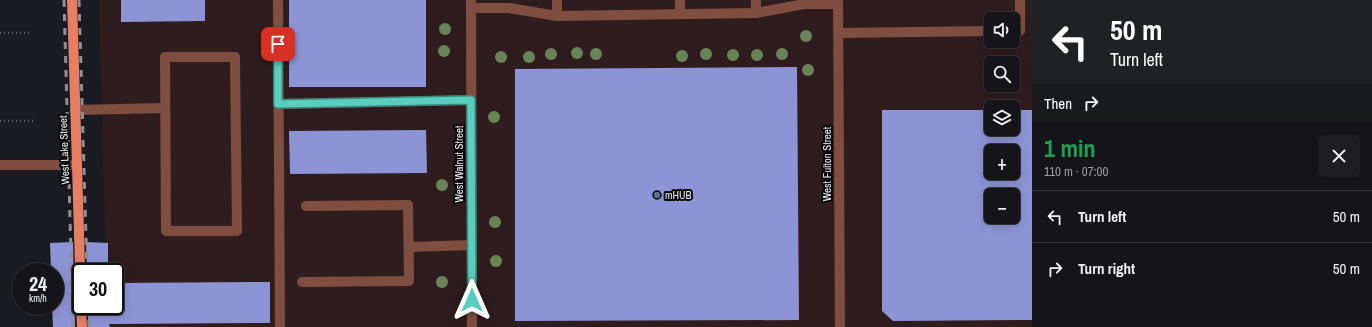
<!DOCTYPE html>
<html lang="en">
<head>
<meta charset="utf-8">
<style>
	:root { --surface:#141419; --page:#1d1d22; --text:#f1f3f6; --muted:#9d9ea2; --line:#333338 }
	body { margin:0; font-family:"Archivo Narrow",sans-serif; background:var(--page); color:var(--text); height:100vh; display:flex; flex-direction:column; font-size:15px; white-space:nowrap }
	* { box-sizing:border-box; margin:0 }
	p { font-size:13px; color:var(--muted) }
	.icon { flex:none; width:22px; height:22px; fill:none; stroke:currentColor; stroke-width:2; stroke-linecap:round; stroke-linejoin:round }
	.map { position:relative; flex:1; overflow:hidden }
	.sheet { display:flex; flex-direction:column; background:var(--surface); width:340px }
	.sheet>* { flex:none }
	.hud { background:#202124; color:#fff; overflow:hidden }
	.controls { position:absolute; left:984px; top:12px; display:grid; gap:8px }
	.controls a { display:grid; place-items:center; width:36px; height:36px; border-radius:6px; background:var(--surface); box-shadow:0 2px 10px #0003,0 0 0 1px var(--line); font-size:20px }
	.speed { position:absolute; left:12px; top:263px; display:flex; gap:8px; font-size:20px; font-weight:700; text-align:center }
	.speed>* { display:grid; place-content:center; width:52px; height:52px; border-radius:50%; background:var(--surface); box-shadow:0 2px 10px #0003,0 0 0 1px var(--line); line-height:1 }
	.speed small { font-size:10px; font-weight:400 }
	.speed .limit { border:2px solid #111; border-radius:6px; background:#fff; color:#111 }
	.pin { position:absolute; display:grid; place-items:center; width:34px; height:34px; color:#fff; margin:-17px; border-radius:8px; box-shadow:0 2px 6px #0006 }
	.me { position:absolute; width:44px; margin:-22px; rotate:0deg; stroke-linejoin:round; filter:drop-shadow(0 0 3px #0008) }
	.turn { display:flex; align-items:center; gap:14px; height:84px; padding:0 12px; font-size:18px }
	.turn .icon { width:52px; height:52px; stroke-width:2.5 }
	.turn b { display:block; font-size:28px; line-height:34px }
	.then { display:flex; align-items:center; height:38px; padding:0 12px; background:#0003; gap:8px; font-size:15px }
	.round { display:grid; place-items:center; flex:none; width:42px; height:42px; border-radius:6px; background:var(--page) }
	.overview { display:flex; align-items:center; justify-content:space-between; height:68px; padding:0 12px }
	h1 { font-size:24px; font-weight:700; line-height:30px; color:#1e9e55 }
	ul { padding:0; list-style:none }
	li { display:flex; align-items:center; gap:12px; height:52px; padding:0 12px; border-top:1px solid var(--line) }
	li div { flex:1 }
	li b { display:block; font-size:15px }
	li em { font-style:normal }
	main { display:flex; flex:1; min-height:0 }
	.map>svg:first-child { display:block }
	.industrial { fill:#2f1c1e; fill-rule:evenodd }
	.building { fill:#8d94d6; fill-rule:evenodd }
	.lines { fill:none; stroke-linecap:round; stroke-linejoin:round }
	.path { stroke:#626369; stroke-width:2.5; stroke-dasharray:1 3; stroke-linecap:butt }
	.minor { stroke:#804e41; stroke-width:10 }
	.major { stroke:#e67e64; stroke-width:10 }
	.rail { stroke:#8f8f95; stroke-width:3; stroke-dasharray:7 7; stroke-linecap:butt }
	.tree { fill:#698557 }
	.route-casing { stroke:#3a867c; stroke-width:10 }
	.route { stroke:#59cebe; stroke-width:7 }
	.service-dot { fill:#5c6f8a; stroke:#060608; stroke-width:1.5 }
	.labels { text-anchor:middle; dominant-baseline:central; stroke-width:4; stroke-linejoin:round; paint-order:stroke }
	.street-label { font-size:11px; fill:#eeeff4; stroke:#060608 }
	.poi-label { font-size:11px; fill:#eeeff4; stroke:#060608; text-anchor:start }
</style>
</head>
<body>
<main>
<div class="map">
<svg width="1032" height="327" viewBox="0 0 1032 327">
	<rect width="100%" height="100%" fill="#1a1a21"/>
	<path class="industrial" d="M99,0H1032V327H107L115,306V272H106ZM991,19H1013V41H991ZM991,63H1013V85H991ZM991,107H1013V129H991ZM991,151H1013V173H991ZM991,195H1013V217H991Z"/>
	<g class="building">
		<polygon points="121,0 205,0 205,21 121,22"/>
		<rect x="289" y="0" width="137" height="87"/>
		<polygon points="797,67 799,320 515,321 515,69"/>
		<path d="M882,110H991V129H1013V110H1032V320L893,321L882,311ZM991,151H1013V173H991ZM991,195H1013V217H991Z"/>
		<polygon points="426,130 427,173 290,174 289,131"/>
		<polygon points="73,242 75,327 53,327 52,306 55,306 55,272 51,272 50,243"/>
		<polygon points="86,242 108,243 108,272 87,272"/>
		<polygon points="270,282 270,323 109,324 110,327 88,327 88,306 115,306 115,283"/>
	</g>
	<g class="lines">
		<g class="path">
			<polyline points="0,33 32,33"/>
			<polyline points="0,121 34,121"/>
		</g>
		<g class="minor">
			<polyline points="278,0 280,327"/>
			<polyline points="471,0 472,327"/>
			<polyline points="557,0 557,16"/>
			<polyline points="680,0 680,13"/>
			<polyline points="756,0 756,13"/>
			<polyline points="838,0 840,327"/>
			<polyline points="471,8 509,8 557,16 756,13 804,4 838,4"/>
			<polyline points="1013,31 1020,31 1020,0"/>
			<polyline points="839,33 991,31"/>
			<polygon points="165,57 235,57 237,231 166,231"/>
			<polyline points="278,104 471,100"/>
			<polyline points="75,110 165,108"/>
			<polyline points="0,165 77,165"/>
			<polyline points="409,247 472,245"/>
			<polyline points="302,282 409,281 408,205 306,206"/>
		</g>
		<g class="major">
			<polyline points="72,0 81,299"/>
			<polyline points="81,306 82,327"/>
		</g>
		<g class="rail">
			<polyline points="64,0 73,327"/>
			<polyline points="79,0 87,272"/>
			<polyline points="88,306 89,327"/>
		</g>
	</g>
	<g class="tree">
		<circle cx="445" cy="29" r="6"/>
		<circle cx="806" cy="36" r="6"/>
		<circle cx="444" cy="51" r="6"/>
		<circle cx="577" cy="53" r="6"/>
		<circle cx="551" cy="54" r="6"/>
		<circle cx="596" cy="54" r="6"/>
		<circle cx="706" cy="54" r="6"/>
		<circle cx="782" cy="54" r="6"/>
		<circle cx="733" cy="55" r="6"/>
		<circle cx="757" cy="55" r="6"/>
		<circle cx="682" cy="56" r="6"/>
		<circle cx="501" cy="57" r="6"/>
		<circle cx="529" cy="57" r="6"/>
		<circle cx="808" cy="70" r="6"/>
		<circle cx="494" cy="117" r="6"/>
		<circle cx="442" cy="185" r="6"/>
		<circle cx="495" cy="222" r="6"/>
		<circle cx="496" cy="261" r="6"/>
		<circle cx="442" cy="282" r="6"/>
	</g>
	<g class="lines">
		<g class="route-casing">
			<polyline id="route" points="278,44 278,104 471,100 472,300"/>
		</g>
		<use href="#route" class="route"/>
	</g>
	<circle class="service-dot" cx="657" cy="195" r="4"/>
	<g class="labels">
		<g class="street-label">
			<text transform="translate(64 150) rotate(-92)">West Lake Street</text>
			<text transform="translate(459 164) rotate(-90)">West Walnut Street</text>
			<text transform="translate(827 164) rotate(-90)">West Fulton Street</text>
		</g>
		<g class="poi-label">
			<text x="665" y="195">mHUB</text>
		</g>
	</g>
</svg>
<div class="controls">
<a><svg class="icon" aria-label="sound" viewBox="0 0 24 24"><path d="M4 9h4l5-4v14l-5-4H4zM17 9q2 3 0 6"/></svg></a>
<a><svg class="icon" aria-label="search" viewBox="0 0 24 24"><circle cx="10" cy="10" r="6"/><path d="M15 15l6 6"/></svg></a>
<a><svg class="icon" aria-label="layers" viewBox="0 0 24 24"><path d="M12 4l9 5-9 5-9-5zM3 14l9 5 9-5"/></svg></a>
<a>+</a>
<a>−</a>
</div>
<div class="speed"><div>24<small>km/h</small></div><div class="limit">30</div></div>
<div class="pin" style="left:278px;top:44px;background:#d93025"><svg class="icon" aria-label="arrive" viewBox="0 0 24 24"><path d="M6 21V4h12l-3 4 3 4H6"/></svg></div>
<svg class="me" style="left:472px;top:300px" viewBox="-20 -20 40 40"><path d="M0-17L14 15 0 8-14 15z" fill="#59cebe" stroke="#fff" stroke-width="4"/></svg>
</div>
<section class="sheet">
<div class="hud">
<div class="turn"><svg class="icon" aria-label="left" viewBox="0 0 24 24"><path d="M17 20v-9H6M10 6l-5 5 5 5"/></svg><div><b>50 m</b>Turn left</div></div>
<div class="then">Then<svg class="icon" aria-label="right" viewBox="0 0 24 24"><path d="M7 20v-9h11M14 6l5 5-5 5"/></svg></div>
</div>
<div class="overview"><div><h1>1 min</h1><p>110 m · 07:00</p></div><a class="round"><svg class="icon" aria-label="close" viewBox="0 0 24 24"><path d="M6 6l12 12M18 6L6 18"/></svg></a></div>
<ul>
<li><svg class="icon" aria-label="left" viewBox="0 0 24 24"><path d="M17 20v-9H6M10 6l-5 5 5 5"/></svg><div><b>Turn left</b></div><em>50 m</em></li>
<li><svg class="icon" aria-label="right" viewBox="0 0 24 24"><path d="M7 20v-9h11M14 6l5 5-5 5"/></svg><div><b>Turn right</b></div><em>50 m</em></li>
</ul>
</section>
</main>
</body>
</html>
